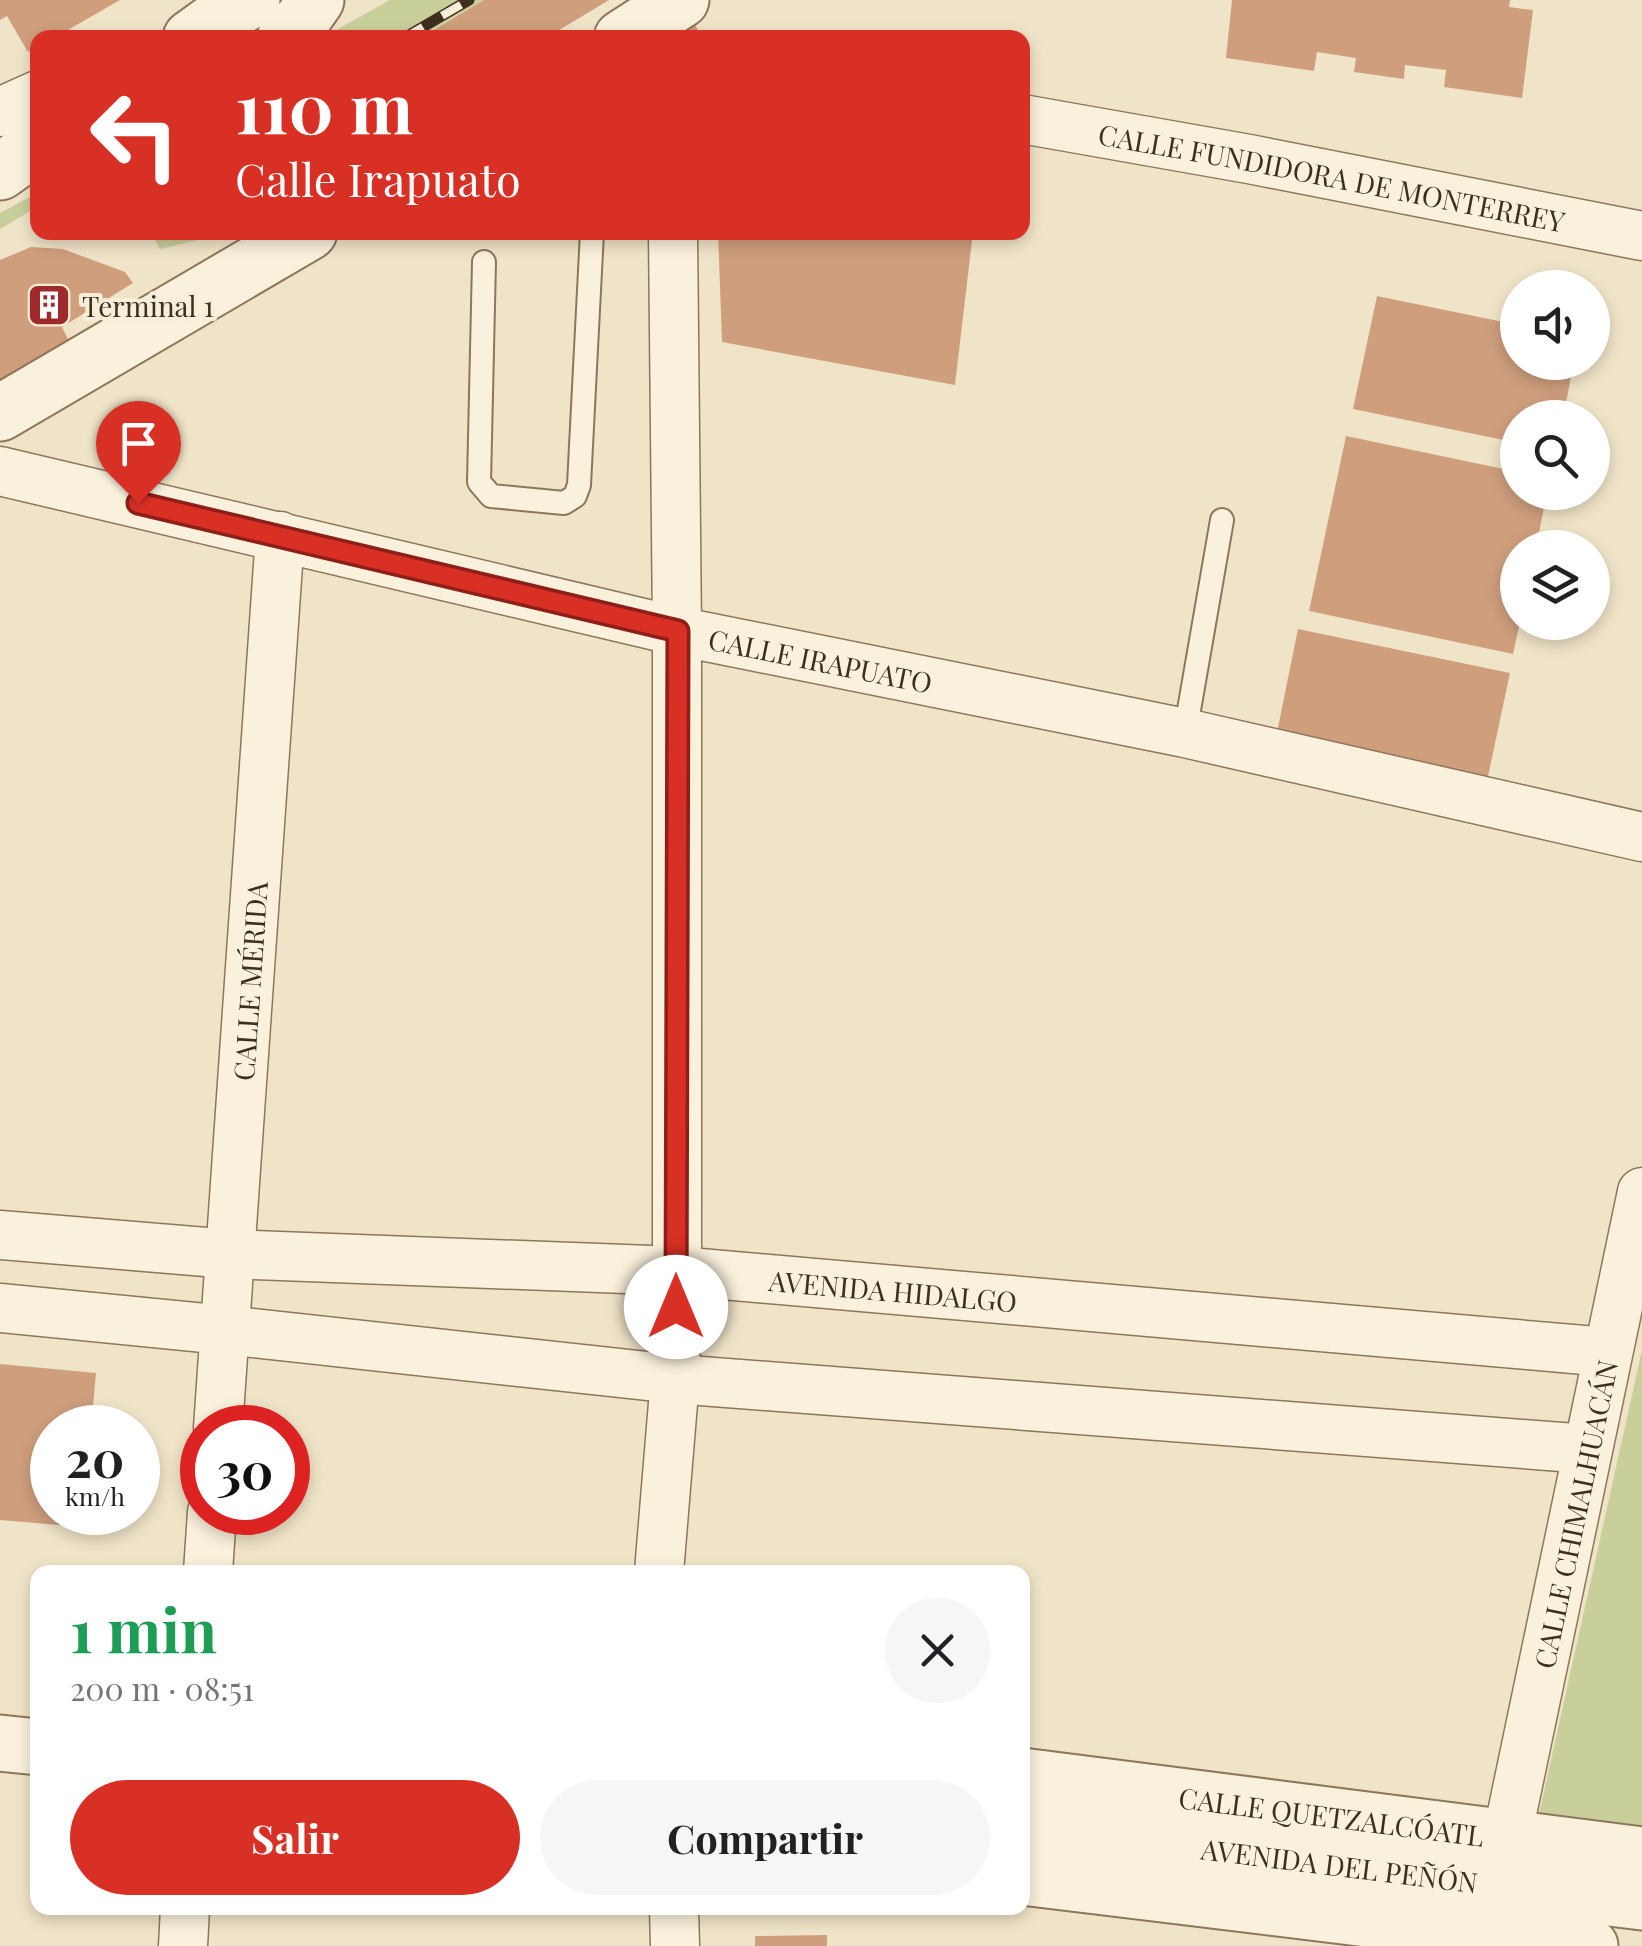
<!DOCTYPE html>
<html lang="es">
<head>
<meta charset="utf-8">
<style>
	:root { --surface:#fff; --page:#f6f6f6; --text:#202124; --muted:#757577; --accent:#d93025 }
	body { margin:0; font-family:"Playfair Display",serif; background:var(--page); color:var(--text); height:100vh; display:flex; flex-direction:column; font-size:38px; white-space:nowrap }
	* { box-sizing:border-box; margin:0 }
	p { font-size:32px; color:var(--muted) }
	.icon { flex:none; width:55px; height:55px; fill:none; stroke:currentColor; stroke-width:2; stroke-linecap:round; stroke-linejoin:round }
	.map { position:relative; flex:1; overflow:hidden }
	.panel { position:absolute; left:30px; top:1565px; width:1000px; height:350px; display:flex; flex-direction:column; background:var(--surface); border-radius:20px; box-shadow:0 5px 15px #0003 }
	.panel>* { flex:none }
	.banner { position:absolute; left:30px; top:30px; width:1000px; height:210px; border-radius:20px; box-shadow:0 5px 15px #0003; background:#d93025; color:#fff; overflow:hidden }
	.buttons { position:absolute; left:1500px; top:270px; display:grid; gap:20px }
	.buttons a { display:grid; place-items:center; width:110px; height:110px; border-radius:50%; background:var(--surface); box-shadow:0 5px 15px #0003; font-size:50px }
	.speed { position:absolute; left:30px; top:1405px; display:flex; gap:20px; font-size:50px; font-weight:700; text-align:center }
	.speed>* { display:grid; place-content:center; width:130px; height:130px; border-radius:50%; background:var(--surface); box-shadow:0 5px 15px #0003; line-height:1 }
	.speed small { font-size:25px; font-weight:400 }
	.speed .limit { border:15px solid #d22; background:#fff; color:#111 }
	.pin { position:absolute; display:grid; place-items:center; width:85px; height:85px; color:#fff; margin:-102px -42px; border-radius:50% 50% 50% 0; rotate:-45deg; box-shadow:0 0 10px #0007 }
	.pin .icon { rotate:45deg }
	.me { position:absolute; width:110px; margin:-55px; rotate:0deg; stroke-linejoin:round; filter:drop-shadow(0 0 8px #0008) }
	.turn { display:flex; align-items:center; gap:35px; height:210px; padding:0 40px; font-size:45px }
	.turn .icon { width:130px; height:130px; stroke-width:2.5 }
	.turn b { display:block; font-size:70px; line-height:85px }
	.round { display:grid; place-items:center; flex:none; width:105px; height:105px; border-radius:52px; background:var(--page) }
	.head { display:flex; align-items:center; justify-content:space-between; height:170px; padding:0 40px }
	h1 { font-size:60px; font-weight:700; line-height:75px; color:#1e9e55 }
	.action { display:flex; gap:20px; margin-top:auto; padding:20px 40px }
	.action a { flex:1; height:115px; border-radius:60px; background:var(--accent); color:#fff; font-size:40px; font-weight:700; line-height:115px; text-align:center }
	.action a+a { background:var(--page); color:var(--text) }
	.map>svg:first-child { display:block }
	.green { fill:#c9cf9b }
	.building { fill:#cf9f7d }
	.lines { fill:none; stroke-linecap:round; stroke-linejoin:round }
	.service-casing { stroke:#8d765c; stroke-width:26 }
	.minor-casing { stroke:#8d765c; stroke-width:51 }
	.tertiary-casing { stroke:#8d765c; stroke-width:59 }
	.service { stroke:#faf1dc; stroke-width:22 }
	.minor { stroke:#faf1dc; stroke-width:48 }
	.tertiary { stroke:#faf1dc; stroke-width:55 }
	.rail-casing { stroke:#3d2e20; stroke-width:11 }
	.rail { stroke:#f7eed8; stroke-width:8; stroke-dasharray:22; stroke-linecap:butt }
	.route-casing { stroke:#8d1f18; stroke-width:25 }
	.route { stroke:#d93025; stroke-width:18 }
	.labels { text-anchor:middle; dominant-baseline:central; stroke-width:8; stroke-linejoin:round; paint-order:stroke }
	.street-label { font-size:28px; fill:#3d2e20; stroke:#f7eed8 }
	.poi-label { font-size:28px; fill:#3d2e20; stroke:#f7eed8; text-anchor:start }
</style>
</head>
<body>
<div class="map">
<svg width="1642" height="1946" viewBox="0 0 1642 1946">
	<rect width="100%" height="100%" fill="#f0e4c8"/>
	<g class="green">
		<polygon points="390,0 484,0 420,37 322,38"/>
		<polygon points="37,193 37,207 0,229 0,213"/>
		<polygon points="151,233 216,233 198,240 160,249"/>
		<polygon points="1642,1350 1642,1828 1539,1814"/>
	</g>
	<g class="building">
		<polygon points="0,0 120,0 54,38 38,38 38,47 28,52 7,16 0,20"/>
		<polygon points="484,0 609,0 546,38 420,38"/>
		<polygon points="655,0 680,0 703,38 678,38"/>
		<polygon points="1232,0 1510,0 1509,7 1533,10 1522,98 1444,87 1446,70 1405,65 1404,79 1354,72 1356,58 1317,52 1314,71 1226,58"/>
		<polygon points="718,232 973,232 955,385 722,342"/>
		<polygon points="31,247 63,249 125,272 133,283 62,327 69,341 58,350 0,379 0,260"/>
		<polygon points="1377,296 1518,325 1518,362 1574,362 1563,418 1518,418 1518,443 1353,409"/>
		<polygon points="1346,436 1518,472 1518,492 1547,492 1536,548 1518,548 1518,622 1520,622 1513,654 1309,611"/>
		<polygon points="1298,629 1510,673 1487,781 1276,737"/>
		<polygon points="0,1364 96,1373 91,1428 52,1428 52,1512 84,1512 82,1527 0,1520"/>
		<polygon points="827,1935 827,1946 755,1946 755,1936"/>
	</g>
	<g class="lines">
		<g class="service-casing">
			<g id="service">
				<polyline points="484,262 479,482 491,496 564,503 575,496 579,485 592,232"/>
				<polyline points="1185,733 1222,520"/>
			</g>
		</g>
		<g class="minor-casing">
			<g id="minor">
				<polyline points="0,112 38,95"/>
				<path id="s1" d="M1022,119L1249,159L1642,236"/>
				<path id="s2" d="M0,471L677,631L1185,733L1642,837"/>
				<path id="s3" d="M0,1235L230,1254L677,1271L1607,1352"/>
				<polyline points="0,1308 225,1330 675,1379 1588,1449"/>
				<path id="s4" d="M218,1428L280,536"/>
				<polyline points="208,1572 212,1512"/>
				<polyline points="659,1572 675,1379 677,1271 677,631 673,232"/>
				<path id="s5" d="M1507,1837L1642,1192"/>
				<polyline points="674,1908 675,1946"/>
				<polyline points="183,1946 185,1908"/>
			</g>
		</g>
		<g class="tertiary-casing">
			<g id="tertiary">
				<polyline points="191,38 220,17 252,0"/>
				<polyline points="285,38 302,20 316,0"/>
				<polyline points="622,38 681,0"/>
				<polyline points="0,172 38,145"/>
				<polyline points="0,413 309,232"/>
				<polyline points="0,1743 38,1747"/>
				<path id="s6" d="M1022,1776L1642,1855"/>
				<path id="s7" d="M1022,1825L1642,1902"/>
				<polyline points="1022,1877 1590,1946"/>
			</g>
		</g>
		<use href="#service" class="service"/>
		<use href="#minor" class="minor"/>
		<use href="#tertiary" class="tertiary"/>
		<g class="rail-casing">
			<polyline id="rail" points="404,38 469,0"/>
		</g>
		<use href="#rail" class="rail"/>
	</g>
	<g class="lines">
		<g class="route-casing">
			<polyline id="route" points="138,503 678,631 676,1307"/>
		</g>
		<use href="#route" class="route"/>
	</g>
	<defs>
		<g id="building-square" transform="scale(2.25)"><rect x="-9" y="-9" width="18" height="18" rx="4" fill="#9e2a2b" stroke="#f7eed8"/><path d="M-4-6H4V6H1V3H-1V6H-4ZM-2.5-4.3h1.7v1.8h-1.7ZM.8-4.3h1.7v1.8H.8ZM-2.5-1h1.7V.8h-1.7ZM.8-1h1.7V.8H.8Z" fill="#fff"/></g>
	</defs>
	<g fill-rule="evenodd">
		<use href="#building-square" x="49" y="305"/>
	</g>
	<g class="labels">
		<g class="street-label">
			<text stroke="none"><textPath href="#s1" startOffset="315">CALLE FUNDIDORA DE MONTERREY</textPath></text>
			<text stroke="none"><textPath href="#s2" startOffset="842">CALLE IRAPUATO</textPath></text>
			<text stroke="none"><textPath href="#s4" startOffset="448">CALLE MÉRIDA</textPath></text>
			<text stroke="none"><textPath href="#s3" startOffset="895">AVENIDA HIDALGO</textPath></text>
			<text stroke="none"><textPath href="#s5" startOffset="330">CALLE CHIMALHUACÁN</textPath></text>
			<text stroke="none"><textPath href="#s6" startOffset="312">CALLE QUETZALCÓATL</textPath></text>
			<text stroke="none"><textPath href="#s7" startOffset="320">AVENIDA DEL PEÑÓN</textPath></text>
		</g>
		<g class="poi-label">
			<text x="82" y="305">Terminal 1</text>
		</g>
	</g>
</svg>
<div class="buttons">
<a><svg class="icon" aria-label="sound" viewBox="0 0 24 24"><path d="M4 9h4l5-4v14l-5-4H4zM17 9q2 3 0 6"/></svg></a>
<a><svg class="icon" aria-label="search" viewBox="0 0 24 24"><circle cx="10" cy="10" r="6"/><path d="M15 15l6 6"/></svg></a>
<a><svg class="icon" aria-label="layers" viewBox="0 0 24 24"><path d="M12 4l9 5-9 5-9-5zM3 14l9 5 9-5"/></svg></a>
</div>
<div class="speed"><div>20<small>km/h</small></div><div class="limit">30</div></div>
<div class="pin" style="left:138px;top:503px;background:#d93025"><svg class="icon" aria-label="arrive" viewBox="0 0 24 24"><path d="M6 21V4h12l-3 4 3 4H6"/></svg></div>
<svg class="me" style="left:676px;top:1307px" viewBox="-20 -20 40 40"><circle r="19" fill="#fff"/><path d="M0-13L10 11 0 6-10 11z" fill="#d93025"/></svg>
<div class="banner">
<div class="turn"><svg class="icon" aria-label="left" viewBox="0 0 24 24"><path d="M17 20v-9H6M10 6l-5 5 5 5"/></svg><div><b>110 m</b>Calle Irapuato</div></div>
</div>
<section class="panel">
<div class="head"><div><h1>1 min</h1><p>200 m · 08:51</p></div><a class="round"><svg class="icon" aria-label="close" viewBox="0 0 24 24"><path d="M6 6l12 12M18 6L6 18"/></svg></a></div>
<div class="action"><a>Salir</a><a>Compartir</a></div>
</section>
</div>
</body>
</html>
